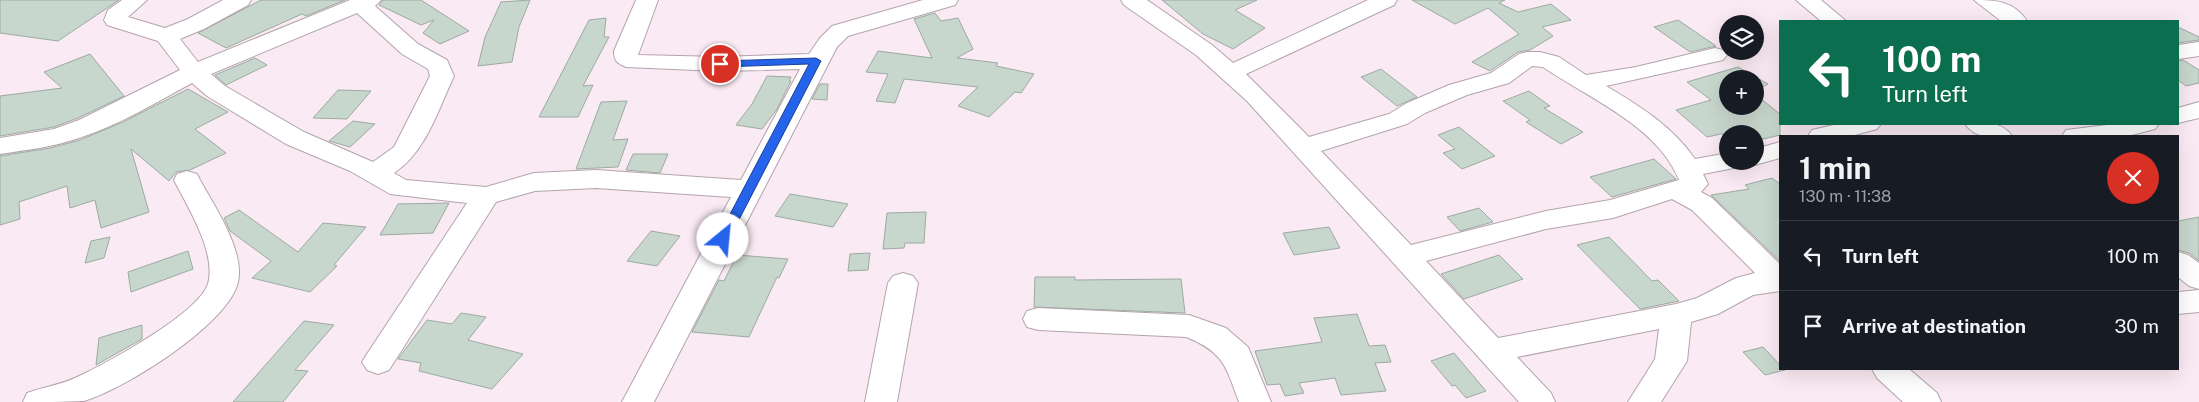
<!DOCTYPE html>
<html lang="en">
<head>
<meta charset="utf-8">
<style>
	:root { --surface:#171b24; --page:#242831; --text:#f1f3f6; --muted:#9ea1a6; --line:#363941 }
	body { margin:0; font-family:"Public Sans",sans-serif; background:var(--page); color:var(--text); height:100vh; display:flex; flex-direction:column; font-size:19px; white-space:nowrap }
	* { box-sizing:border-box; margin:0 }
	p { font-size:16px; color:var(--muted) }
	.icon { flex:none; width:28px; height:28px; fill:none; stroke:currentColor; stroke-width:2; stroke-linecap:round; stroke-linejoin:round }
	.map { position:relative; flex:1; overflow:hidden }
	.panel { position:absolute; left:1779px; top:135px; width:400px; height:235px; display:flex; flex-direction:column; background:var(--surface); border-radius:0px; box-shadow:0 5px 20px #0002 }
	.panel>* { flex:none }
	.top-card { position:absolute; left:1779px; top:20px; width:400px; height:105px; border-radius:0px; box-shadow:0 5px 20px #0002; background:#0b6e4f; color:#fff; overflow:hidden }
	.fabs { position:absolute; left:1719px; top:15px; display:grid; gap:10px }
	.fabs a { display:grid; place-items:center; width:45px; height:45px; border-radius:50%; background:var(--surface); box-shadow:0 5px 20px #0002; font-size:25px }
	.pin { position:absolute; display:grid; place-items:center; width:42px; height:42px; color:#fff; margin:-21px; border:2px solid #fff; border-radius:50%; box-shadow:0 1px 5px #0007 }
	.me { position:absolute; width:55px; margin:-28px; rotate:28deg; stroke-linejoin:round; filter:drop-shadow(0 0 4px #0008) }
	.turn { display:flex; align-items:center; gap:18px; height:105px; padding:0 20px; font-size:22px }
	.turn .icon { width:65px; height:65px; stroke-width:2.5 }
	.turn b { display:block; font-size:35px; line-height:42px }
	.round { display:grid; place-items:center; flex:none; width:52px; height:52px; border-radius:26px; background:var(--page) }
	.head { display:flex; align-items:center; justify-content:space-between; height:85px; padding:0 20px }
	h1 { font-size:30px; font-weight:700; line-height:38px }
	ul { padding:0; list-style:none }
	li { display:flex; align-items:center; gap:15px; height:70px; padding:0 20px; border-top:1px solid var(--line) }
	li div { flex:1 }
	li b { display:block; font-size:19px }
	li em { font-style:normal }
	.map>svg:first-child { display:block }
	.building { fill:#c8d7cd; stroke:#9caaa1 }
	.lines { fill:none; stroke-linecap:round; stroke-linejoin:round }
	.minor-casing { stroke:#b3a4ac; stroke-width:2 }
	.minor { fill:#fff; fill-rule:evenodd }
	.route { fill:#2563eb; stroke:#184099 }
</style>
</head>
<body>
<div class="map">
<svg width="2199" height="402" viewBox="0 0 2199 402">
	<rect width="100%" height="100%" fill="#faeaf3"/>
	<g class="building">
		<polygon points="0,0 119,0 58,41 0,33"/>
		<polygon points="261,0 345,0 306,16 302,14 226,48 198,33"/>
		<polygon points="383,0 421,0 469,31 440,44 423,33 434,20 421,25 379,5"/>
		<polygon points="530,0 519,27 512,62 478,66 485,37 501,2"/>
		<polygon points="1162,0 1257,0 1235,10 1265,28 1233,49 1203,34"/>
		<polygon points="1412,0 1505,0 1499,3 1518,12 1551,4 1571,20 1542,27 1553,36 1530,50 1518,52 1490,71 1472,62 1519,34 1488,8 1455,24"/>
		<polygon points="935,13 941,21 958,18 973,49 957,58 998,63 996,66 1034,74 1021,93 1015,92 989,117 958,106 978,87 904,79 895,103 876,101 888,74 866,72 878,51 932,58 914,19"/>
		<polygon points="606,18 604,37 609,37 583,86 593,85 578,117 539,117 589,20"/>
		<polygon points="1678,20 1716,46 1690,52 1654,27"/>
		<polygon points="2178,27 2199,37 2199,40 2178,43"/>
		<polygon points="90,54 124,96 78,118 54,127 0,136 0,96 62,88 44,72"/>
		<polygon points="255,58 267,65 226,85 215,75"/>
		<polygon points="2183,60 2199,70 2199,83 2186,86 2178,80 2178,61"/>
		<polygon points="1738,67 1768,84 1755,91 1755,79 1728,79 1728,106 1755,106 1755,94 1780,114 1780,135 1755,141 1755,134 1721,134 1707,137 1676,110 1711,100 1687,82"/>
		<polygon points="1381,69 1417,97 1397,106 1361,77"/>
		<polygon points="767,76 791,77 789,81 791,81 777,109 762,129 736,125 752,104"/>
		<polygon points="820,84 828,84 827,100 812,99"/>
		<polygon points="188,89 228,112 195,129 226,153 190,170 176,172 169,181 131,149 149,212 101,228 95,200 70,208 67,186 19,202 20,219 0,225 0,156 50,148 80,140 123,122"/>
		<polygon points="338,90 371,91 347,119 313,118"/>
		<polygon points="1529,91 1550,106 1544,108 1583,132 1561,144 1526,122 1530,120 1503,101"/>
		<polygon points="627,101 613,140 628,139 618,167 576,169 601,102"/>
		<polygon points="353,121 375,124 350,147 329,141"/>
		<polygon points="1459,127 1495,156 1462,169 1443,153 1455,149 1438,135"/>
		<polygon points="633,154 668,154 660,173 626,170"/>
		<polygon points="1654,159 1676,179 1612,197 1590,177"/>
		<polygon points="1772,178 1780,184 1780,261 1711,195 1749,189 1745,185"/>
		<polygon points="790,194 848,204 833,227 775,216"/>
		<polygon points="449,203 433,233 380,235 398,204"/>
		<polygon points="1479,208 1493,222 1460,231 1447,217"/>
		<polygon points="239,210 298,252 323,223 366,227 334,265 337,266 310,292 252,278 271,261 230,231 224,218"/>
		<polygon points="926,212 924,243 905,243 904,248 883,249 887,213"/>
		<polygon points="2199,217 2199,261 2189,253 2178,250 2178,221"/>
		<polygon points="1329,227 1340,248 1294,255 1283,233"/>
		<polygon points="651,231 680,236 657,266 627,261"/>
		<polygon points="110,237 104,258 85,263 91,241"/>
		<polygon points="1609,237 1652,281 1658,280 1679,301 1640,309 1577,245"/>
		<polygon points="188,251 193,269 131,292 128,272"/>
		<polygon points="870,253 868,270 848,271 850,254"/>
		<polygon points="737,255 788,259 779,278 777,277 749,337 692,332 719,280 724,281"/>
		<polygon points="1499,255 1523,279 1464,299 1441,274"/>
		<polygon points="1035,277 1075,277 1075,280 1181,279 1185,313 1034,307"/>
		<polygon points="461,313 486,317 468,340 523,354 492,389 419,371 421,363 398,359 427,320 452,324"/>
		<polygon points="1357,314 1369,346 1385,345 1391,362 1375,363 1386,391 1341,395 1335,378 1299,383 1304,393 1285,396 1280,384 1267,385 1255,351 1322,342 1314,318"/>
		<polygon points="304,321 334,325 295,370 308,371 283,402 233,402"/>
		<polygon points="142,325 142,339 96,365 99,338"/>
		<polygon points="1763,347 1780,365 1780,369 1785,370 1765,375 1743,352"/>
		<polygon points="1454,353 1486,391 1466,398 1455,385 1452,386 1431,361"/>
	</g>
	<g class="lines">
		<g class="minor-casing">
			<g id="minor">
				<path d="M122,0H147L128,17L165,28L188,19L223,0H251L248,5L204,29L180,39L198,62L350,0H381L375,6L418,44L447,60L454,76C438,110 426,152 394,173L406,180L486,187L534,173L596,170L741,180L800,69L720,71L626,67C617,63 614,61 614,51L636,0H658L638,55L720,57L809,54L820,38L832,26L923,0H958L955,5L848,36L837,47L654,402H622L731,197L596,188L535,191L496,202L389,370L378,374L367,370L362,362L367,354L467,203L390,194L350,171L286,144L207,96L192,83C155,103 119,125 79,138C53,147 26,150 0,154V138L54,129L79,120L180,70L158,41L107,25L104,20L108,10ZM357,13L402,54L428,69L430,76L394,147L373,162L304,132L225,86L211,74Z"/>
				<path d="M1121,0H1147L1212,45L1233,63L1368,0H1397L1394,5L1246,74L1309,137L1389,114L1407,103L1449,85L1491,73L1519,54L1527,52H1540L1559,57L1586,75L1636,67L1715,48L1723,50L1727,55L1723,60L1606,86C1640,106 1672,126 1695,159L1728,153V161H1743L1739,167L1703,174L1708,184L1701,192L1712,198L1780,264V291L1753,295L1718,314L1691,322L1687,361L1661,402H1628L1655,359L1659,329L1517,357L1551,393L1555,402H1519L1247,101L1196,55L1124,5ZM1532,66L1543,67C1588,98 1658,126 1679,180L1610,200L1546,211L1411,245L1321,151L1407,124L1425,113L1467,95L1509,83ZM1672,199L1692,210L1755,273L1736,278L1697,298L1676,304L1498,338L1426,261L1546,229L1613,218Z"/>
				<polygon points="1796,0 1821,0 1846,21 1821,21"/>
				<path d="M1974,0C1995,0 2014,1 2027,21H2001Z"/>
				<polygon points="2199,42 2199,56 2178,59 2178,45"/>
				<polygon points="2199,102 2199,118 2178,123 2178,108"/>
				<polygon points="1838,124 1881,124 1877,129 1851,136 1808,136 1812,130"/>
				<path d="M1965,124C1982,123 2001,120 2012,136C1995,137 1976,140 1965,124Z"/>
				<polygon points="2115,124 2159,124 2155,129 2128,136 2062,136 2066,130"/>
				<polygon points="1780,142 1780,158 1755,165 1745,161 1755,161 1755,149"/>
				<path d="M187,171L197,174L200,180C215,207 245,251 238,282C229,324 123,390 84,401C66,402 41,402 23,402L27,393C43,387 60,385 75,378C104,365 198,314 208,284C217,253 187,206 174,180L177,174Z"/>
				<polygon points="2178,252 2188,255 2199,263 2199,289 2189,286 2178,277"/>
				<polygon points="903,273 913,276 918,283 897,402 865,402 888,283 893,276"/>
				<polygon points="2199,290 2199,312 2178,314 2178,292"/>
				<path d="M1038,308L1189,315L1226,328L1248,347L1271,402H1239C1226,367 1224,352 1186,337L1038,330L1027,327L1023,319L1027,311Z"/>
				<polygon points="1872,369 1909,369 1937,393 1941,402 1903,402 1877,378"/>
			</g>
		</g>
		<use href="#minor" class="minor"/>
	</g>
	<polygon class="route" points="816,58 821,61 729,239 727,242 719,242 717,239 809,64 720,67 715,64 720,61"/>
</svg>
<div class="fabs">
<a><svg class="icon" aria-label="layers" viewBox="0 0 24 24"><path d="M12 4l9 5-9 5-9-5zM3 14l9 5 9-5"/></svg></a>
<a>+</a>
<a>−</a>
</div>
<div class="pin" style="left:720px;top:64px;background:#d93025"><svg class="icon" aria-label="arrive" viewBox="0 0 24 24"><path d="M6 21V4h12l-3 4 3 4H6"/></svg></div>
<svg class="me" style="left:723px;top:239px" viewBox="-20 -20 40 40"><circle r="19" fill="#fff"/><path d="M0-13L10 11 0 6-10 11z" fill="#2563eb"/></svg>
<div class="top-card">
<div class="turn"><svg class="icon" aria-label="left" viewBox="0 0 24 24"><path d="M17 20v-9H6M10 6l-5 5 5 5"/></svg><div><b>100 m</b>Turn left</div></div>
</div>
<section class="panel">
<div class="head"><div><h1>1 min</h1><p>130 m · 11:38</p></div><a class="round" style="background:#d93025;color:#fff"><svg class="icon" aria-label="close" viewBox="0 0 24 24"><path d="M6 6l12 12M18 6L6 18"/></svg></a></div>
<ul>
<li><svg class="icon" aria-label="left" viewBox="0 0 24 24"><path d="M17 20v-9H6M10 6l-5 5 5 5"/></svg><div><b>Turn left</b></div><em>100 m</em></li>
<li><svg class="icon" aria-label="arrive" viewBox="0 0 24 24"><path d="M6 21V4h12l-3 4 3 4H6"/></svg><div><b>Arrive at destination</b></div><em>30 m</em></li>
</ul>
</section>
</div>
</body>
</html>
